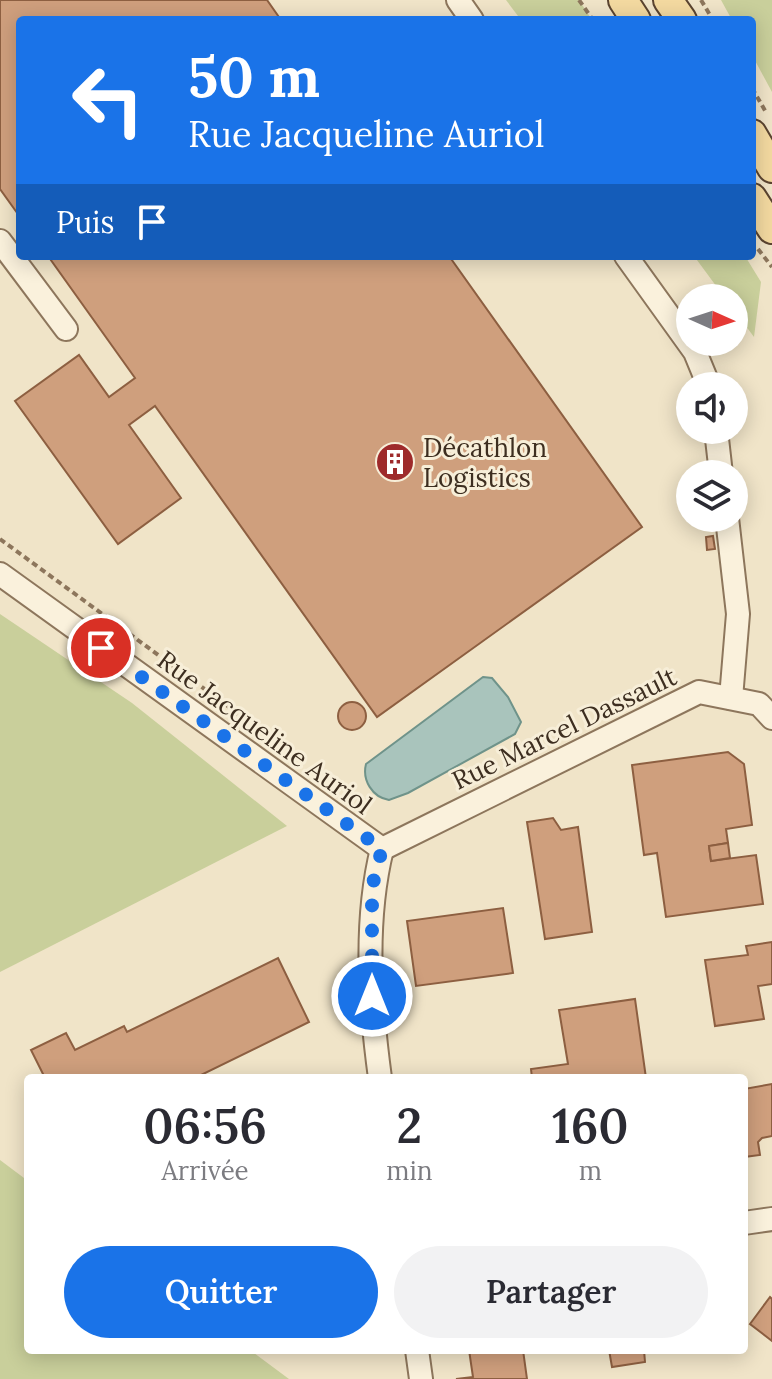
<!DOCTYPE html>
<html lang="fr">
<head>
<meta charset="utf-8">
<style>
	:root { --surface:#fff; --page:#f2f2f3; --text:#2b2b33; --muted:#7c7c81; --accent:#1a73e8 }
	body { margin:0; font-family:Lora,serif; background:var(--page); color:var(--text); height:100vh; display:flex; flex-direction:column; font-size:30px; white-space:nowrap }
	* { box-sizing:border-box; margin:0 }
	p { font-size:26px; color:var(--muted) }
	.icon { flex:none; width:44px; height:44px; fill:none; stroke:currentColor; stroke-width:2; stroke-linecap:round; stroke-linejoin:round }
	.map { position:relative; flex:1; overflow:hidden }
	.details { position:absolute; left:24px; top:1074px; width:724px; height:280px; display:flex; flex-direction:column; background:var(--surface); border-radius:8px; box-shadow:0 4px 20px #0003 }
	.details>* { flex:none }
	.hud { position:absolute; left:16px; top:16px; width:740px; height:244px; border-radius:8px; box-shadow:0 4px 20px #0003; background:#1a73e8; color:#fff; overflow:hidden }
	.needle { width:52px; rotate:93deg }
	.fabs { position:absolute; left:676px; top:284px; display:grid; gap:16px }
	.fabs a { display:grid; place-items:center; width:72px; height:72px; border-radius:50%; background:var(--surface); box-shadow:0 4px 20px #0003; font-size:40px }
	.pin { position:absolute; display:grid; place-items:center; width:68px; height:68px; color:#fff; margin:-34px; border:4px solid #fff; border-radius:50%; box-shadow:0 2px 8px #0007 }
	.me { position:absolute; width:88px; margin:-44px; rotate:0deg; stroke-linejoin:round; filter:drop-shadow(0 0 6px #0008) }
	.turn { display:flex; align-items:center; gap:28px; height:168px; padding:0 40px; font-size:36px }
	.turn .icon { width:104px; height:104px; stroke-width:2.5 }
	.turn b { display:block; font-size:56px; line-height:68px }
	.then { display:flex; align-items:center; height:76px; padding:0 40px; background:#0003; gap:16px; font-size:30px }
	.eta { display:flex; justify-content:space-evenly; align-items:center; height:136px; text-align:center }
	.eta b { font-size:48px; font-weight:600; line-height:56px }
	.primary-button { display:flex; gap:16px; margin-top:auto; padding:16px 40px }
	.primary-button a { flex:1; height:92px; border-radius:48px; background:var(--accent); color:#fff; font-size:32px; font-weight:600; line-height:92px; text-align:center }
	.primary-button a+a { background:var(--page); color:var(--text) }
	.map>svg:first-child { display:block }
	.green { fill:#c9cf9b }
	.water { fill:#a9c4bc; stroke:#6f938a; stroke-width:2 }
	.building { fill:#cf9f7d; stroke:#8d5f41; stroke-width:2 }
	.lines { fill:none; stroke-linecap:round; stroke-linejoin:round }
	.minor-casing { stroke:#8d765c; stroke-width:26 }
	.major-casing { stroke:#5b4430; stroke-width:32 }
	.path { stroke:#8d765c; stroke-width:4; stroke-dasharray:6 4; stroke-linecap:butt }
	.minor { stroke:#faf1dc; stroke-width:22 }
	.major { stroke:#f3d9a0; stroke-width:28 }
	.route { stroke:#1a73e8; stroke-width:14; stroke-dasharray:0 25.2 }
	.labels { text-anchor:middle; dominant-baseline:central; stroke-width:6; stroke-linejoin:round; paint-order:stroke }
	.poi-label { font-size:26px; fill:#3d2e20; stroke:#f7eed8; text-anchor:start }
	.street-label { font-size:26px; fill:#3d2e20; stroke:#f7eed8 }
</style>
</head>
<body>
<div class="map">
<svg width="772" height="1379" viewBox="0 0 772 1379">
	<rect width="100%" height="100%" fill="#f0e4c8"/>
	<g class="green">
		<polygon points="506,0 579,0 592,20 521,20"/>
		<polygon points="721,0 772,0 772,92 752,55 752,20 732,20"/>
		<polygon points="694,256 745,256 761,282 754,337 734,310 734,298 725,298"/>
		<polygon points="0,614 132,703 287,826 0,972"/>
		<polygon points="0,1160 28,1181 28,1350 250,1350 289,1379 0,1379"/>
	</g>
	<path class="water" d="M483,677L492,678L508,697L521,722L515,734L408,793L389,800C372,797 362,780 366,764Z"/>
	<g class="building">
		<polygon points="0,0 267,0 281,20 20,20 20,217 0,189"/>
		<polygon points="48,256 449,256 642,527 377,717 155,406 129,425 181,498 118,544 15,401 79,355 109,397 135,378"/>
		<polygon points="713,536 715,549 707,550 706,537"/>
		<circle cx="352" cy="716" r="14"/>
		<polygon points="728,752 744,764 752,825 726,829 728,843 709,846 711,861 756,855 763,904 666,917 657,853 644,855 632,765"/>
		<polygon points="553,818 561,830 578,827 592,932 545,939 527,822"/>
		<polygon points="728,843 730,858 711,861 709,846"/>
		<polygon points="503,908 513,973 416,986 407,921"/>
		<polygon points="772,942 772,984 758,986 764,1019 715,1026 705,960 748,955 746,946"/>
		<polygon points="278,958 309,1022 195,1078 45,1078 31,1050 66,1033 75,1050 124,1026 127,1032"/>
		<polygon points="635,999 646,1078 532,1078 531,1069 568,1064 559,1010"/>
		<polygon points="772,1084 772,1136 762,1138 758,1142 760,1155 744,1157 744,1089"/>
		<polygon points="770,1297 772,1299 772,1341 750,1324"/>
		<polygon points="469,1350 523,1350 527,1379 456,1379 473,1377"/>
		<polygon points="609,1350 644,1350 645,1362 612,1367"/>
	</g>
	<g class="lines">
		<g class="minor-casing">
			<g id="minor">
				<polyline points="458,0 472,20"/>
				<polyline points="0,241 66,329"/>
				<polyline points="626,256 695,352 709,386"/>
				<polyline points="716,430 721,474"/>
				<polyline points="727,518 738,614 731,698"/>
				<polyline points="0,574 382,849"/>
				<polyline points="382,849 699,692 759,704 772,718"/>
				<path d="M380,1078C370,1004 364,922 382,849"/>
				<polyline points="744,1223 772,1219"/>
				<polyline points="417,1350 421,1379"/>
			</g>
		</g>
		<g class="major-casing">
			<g id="major">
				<polyline points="623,0 636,20"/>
				<polyline points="668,0 682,20"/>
				<polyline points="752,134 772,168"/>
				<polyline points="752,198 772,229"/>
			</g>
		</g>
		<g class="path">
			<polyline points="579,0 593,20"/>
			<polyline points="701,0 713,20"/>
			<polyline points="752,88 767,114"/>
			<polyline points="758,249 772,267"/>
			<polyline points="0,539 236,712 234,717"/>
		</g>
		<use href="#minor" class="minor"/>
		<use href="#major" class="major"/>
	</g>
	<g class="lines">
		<polyline class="route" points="101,648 382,849 372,887 372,996"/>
	</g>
	<defs>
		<g id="building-disc" transform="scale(2)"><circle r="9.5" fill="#9e2a2b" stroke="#f7eed8"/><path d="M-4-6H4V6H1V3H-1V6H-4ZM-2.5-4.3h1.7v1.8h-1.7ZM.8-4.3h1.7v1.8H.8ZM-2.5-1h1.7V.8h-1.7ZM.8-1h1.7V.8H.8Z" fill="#fff"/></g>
	</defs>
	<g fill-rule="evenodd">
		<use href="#building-disc" x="395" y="462"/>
	</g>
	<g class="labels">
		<g class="poi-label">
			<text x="423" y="447">Décathlon<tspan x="423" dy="30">Logistics</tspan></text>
		</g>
		<g class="street-label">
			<text transform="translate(564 728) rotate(-26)">Rue Marcel Dassault</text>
			<text transform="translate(265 732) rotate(36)">Rue Jacqueline Auriol</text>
		</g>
	</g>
</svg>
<div class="fabs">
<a><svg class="needle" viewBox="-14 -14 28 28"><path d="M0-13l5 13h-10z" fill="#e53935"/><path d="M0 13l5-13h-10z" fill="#7c7c81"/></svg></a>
<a><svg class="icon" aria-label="sound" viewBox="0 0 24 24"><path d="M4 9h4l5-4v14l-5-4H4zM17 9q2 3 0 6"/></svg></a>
<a><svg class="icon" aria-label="layers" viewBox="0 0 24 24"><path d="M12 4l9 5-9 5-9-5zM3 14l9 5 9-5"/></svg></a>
</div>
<div class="pin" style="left:101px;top:648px;background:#d93025"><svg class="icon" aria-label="arrive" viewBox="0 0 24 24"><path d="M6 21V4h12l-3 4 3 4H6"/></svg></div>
<svg class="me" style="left:372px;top:996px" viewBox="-20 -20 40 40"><circle r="17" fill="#1a73e8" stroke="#fff" stroke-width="3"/><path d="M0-11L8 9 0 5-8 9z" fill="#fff"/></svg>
<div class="hud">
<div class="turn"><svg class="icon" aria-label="left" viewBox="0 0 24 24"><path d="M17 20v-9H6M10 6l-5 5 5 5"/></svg><div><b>50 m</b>Rue Jacqueline Auriol</div></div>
<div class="then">Puis<svg class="icon" aria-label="arrive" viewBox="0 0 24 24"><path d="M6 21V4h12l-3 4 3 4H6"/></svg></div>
</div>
<section class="details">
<div class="eta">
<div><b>06:56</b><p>Arrivée</p></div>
<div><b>2</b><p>min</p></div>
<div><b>160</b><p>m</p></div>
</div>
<div class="primary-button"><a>Quitter</a><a>Partager</a></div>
</section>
</div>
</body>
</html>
